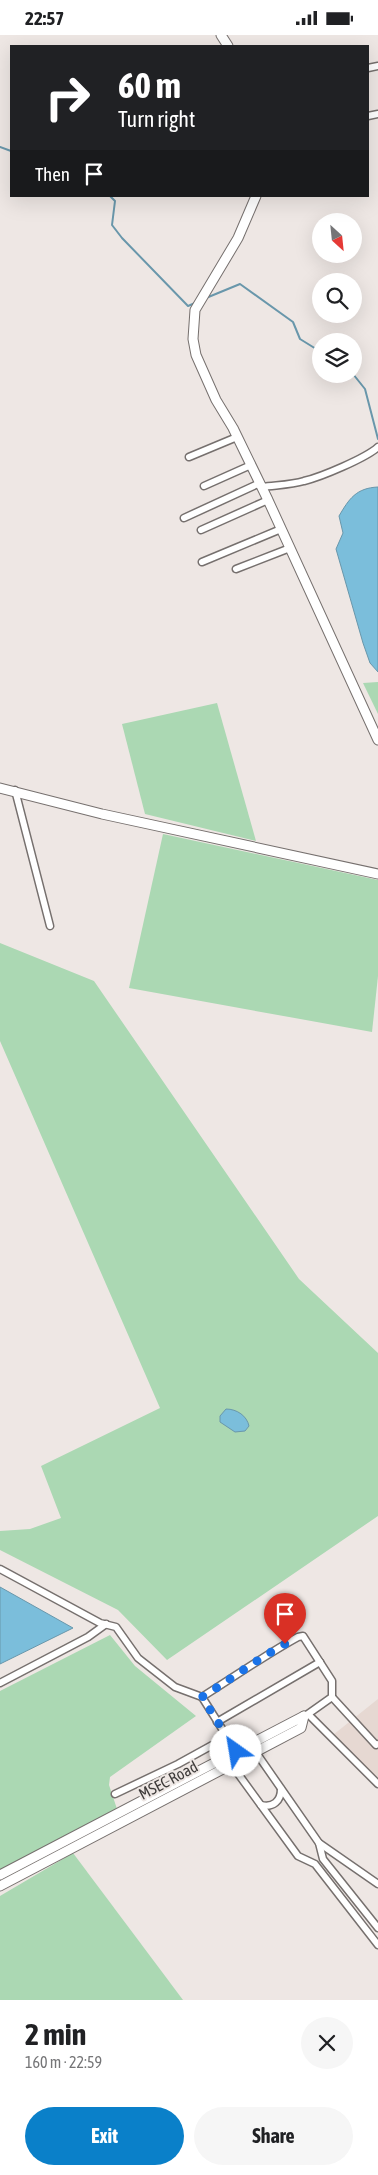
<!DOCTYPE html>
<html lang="en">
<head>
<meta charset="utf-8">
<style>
	:root { --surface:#fff; --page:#f6f6f6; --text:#202124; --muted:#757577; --accent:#0a80c9 }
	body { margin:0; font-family:"Asap Condensed",sans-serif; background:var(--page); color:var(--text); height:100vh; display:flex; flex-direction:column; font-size:19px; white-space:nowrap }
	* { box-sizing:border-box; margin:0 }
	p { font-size:16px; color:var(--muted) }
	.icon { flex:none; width:28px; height:28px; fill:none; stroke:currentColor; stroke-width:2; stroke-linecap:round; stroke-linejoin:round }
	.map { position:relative; height:1965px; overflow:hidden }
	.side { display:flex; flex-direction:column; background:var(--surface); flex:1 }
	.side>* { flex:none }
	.guide { position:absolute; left:10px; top:10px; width:359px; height:152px; border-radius:0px; box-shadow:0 5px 20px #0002; background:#202124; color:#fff; overflow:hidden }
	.needle { width:32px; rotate:153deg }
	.controls { position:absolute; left:312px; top:178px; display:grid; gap:10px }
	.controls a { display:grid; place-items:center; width:50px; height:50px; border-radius:50%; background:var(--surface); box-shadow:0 5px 20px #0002; font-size:25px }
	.pin { position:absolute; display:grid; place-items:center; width:42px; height:42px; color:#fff; margin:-51px -21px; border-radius:50% 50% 50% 0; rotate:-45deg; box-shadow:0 0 5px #0007 }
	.pin .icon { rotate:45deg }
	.me { position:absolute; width:55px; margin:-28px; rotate:328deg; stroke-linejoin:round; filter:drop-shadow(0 0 4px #0008) }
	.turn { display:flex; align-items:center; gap:18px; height:105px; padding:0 25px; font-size:22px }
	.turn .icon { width:65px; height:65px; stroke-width:2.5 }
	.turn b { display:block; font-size:35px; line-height:42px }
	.then { display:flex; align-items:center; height:48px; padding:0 25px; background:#0003; gap:10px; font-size:19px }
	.round { display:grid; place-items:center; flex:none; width:52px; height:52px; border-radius:26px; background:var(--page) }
	.overview { display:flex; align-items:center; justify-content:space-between; height:85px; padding:0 25px }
	h1 { font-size:30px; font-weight:700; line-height:38px }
	.button { display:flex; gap:10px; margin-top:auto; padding:10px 25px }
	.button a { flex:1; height:58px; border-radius:30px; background:var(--accent); color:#fff; font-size:20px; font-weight:700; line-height:58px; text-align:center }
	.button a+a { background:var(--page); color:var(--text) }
	.status { display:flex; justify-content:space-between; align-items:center; height:35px; padding:0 25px; background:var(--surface); direction:ltr }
	.status svg { height:14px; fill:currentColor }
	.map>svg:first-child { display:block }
	.built { fill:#e6d8d2 }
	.green { fill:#abd8b3 }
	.water { fill:#7bbedb; stroke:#6997ab }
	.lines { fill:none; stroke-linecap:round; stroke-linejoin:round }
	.stream { stroke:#6997ab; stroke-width:2 }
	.street-casing { stroke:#76706e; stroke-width:9 }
	.secondary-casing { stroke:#76706e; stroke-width:11 }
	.street { stroke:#fff; stroke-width:6 }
	.secondary { stroke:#fff; stroke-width:9 }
	.route { stroke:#1a73e8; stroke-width:9; stroke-dasharray:0 16.2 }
	.labels { text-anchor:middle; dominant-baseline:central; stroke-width:4; stroke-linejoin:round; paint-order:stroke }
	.street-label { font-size:16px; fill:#3f3c3b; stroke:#eee7e4 }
</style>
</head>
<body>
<div class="status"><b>22:57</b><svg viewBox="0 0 49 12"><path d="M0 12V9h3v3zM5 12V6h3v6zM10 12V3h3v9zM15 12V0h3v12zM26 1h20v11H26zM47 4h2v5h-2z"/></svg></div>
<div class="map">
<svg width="378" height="1965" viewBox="0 0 378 1965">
	<rect width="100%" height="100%" fill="#eee7e4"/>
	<polygon class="built" points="378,1664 378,1752 328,1704"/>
	<g class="green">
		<polygon points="378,647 378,679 363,648"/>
		<polygon points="217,668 256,806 145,779 122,689"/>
		<polygon points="163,799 378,845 378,941 372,997 129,953"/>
		<polygon points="0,908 94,946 299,1244 378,1318 378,1481 167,1625 118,1575 0,1515 0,1496 30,1494 61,1483 41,1431 160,1373 0,1006"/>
		<polygon points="110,1600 135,1631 196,1681 110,1742 109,1750 117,1774 0,1837 0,1656"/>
		<polygon points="73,1818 183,1965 0,1965 0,1861"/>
	</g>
	<g class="water">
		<path d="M378,452V637L370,628L363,608L336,514L343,498L339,481C349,464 356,453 378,452Z"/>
		<path d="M226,1374C237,1374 247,1381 249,1391L245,1396L235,1397L220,1387V1381Z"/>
		<polygon points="0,1552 73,1593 0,1629"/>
	</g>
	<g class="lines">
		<g class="stream">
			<polyline points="0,112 11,116"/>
			<polyline points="110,161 115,166 112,190 122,203 188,271 195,268"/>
			<polyline points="206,263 240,249 293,287 300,304 321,317"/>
			<polyline points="353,339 365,354 378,404"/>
		</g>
		<g class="street-casing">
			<g id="street">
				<polyline points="368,33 378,31"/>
				<polyline points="368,81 378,79"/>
				<polyline points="189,422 237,402"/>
				<polyline points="204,451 251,430"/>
				<path d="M262,452C276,450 291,450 304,446C321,442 366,423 378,412"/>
				<polyline points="184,483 260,448"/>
				<polyline points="201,495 268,465"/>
				<polyline points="202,527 281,494"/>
				<polyline points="236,534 290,513"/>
				<polyline points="15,755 50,891"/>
				<polyline points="0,1534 100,1588 116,1592 138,1623 175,1652 202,1662"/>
				<polyline points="0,1648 88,1602 106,1589"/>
				<polyline points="332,1662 376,1710 378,1709"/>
				<polyline points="217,1687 320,1627"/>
				<path d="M236,1716L202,1662C234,1642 265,1620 298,1602L303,1601L332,1646V1662L308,1679L378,1749"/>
				<polyline points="255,1716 319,1808 323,1824 378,1893"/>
				<polyline points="231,1729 298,1821 315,1829 378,1910"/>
				<polyline points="115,1759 178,1729 227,1702"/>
				<path d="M261,1770C273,1773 281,1766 281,1754"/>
				<polyline points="319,1808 378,1849"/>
			</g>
		</g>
		<g class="secondary-casing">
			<g id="secondary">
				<polyline points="221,0 228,11"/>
				<polyline points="256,161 238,203 195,275 193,304 196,320 216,365 233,393 268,465 378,705"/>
				<polyline points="0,753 102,779 378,839"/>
				<polyline points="0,1840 304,1681"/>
				<polyline points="0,1851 301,1693 304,1681"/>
			</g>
		</g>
		<use href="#street" class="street"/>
		<use href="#secondary" class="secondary"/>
	</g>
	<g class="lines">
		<path class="route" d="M236,1716L202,1662C230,1645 256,1625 285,1609"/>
	</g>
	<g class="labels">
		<g class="street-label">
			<text transform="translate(168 1745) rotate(-28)">MSEC Road</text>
		</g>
	</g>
</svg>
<div class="controls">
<a><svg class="needle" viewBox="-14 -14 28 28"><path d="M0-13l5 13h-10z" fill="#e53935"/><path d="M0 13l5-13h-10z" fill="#757577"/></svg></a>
<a><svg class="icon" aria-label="search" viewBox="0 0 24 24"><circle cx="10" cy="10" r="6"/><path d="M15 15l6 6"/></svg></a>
<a><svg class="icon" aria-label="layers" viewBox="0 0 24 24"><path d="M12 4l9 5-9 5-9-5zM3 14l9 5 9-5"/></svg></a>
</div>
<div class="pin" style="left:285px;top:1609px;background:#d93025"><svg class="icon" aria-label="arrive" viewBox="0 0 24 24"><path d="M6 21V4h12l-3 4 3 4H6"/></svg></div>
<svg class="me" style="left:236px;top:1716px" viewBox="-20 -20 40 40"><circle r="19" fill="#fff"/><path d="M0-13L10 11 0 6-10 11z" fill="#1a73e8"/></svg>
<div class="guide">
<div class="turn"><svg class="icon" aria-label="right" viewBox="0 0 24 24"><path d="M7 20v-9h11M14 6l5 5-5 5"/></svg><div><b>60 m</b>Turn right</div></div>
<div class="then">Then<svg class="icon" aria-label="arrive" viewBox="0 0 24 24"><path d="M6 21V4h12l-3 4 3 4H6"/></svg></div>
</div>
</div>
<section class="side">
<div class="overview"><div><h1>2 min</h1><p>160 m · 22:59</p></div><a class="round"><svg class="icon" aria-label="close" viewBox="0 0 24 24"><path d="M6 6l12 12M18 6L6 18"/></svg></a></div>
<div class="button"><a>Exit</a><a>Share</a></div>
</section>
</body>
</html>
